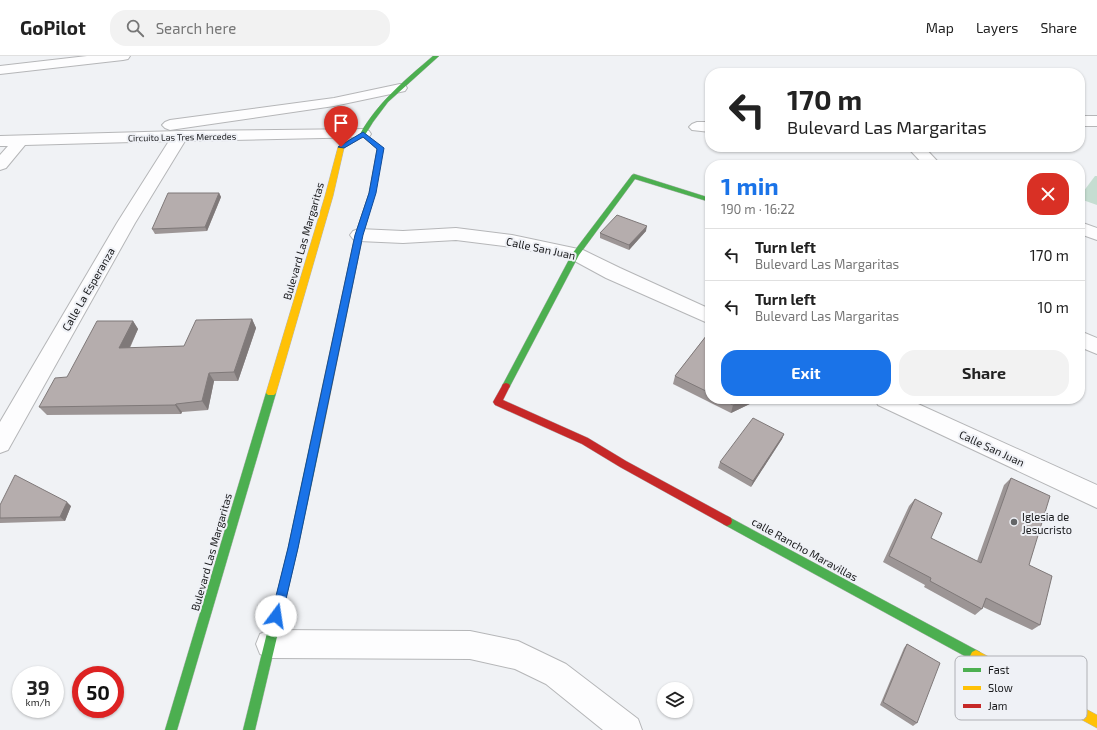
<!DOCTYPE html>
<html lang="en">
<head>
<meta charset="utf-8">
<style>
	:root { --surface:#fff; --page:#f2f2f2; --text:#222; --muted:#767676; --line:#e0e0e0; --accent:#1a73e8 }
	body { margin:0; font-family:"Exo 2",sans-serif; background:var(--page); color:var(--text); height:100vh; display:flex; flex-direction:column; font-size:15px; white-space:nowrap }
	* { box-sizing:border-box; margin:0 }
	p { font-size:13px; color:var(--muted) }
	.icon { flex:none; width:22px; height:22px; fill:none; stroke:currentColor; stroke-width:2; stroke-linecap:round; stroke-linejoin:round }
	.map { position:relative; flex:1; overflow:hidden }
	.side { position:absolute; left:705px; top:104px; width:380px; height:244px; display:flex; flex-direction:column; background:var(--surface); border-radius:16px; box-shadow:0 1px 3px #0004 }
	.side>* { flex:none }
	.hud { position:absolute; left:705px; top:12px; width:380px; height:84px; border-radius:16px; box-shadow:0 1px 3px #0004; background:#fff; color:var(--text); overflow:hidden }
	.fabs { position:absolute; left:657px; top:626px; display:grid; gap:8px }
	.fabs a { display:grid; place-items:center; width:36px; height:36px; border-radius:50%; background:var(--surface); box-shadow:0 1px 3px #0004; font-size:20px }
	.speed { position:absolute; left:12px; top:610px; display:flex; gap:8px; font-size:20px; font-weight:700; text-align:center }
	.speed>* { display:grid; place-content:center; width:52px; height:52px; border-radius:50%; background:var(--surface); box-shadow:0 1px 3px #0004; line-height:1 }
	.speed small { font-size:10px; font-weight:400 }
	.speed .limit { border:6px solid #d22; background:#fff; color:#111 }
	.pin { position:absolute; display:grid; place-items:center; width:34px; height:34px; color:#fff; margin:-41px -17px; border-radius:50% 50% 50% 0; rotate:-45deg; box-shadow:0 0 4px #0007 }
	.pin .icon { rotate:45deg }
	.me { position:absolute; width:44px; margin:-22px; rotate:14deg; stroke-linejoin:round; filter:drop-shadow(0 0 3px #0008) }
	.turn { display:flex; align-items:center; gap:14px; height:84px; padding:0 16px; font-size:18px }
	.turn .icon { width:52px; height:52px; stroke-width:2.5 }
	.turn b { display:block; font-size:28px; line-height:34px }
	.round { display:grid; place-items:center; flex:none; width:42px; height:42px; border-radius:16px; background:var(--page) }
	.summary { display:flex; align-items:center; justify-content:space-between; height:68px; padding:0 16px }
	h1 { font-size:24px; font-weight:700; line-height:30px; color:var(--accent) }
	.primary-button { display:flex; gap:8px; margin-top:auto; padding:8px 16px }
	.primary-button a { flex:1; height:46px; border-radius:16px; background:var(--accent); color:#fff; font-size:16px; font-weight:700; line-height:46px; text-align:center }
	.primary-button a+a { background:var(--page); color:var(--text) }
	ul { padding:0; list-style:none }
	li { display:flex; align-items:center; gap:12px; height:52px; padding:0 16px; border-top:1px solid var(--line) }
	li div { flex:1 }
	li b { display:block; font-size:15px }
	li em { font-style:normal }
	header { display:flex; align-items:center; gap:24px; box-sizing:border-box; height:56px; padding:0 20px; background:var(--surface); border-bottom:1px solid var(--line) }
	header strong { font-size:19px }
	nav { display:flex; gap:22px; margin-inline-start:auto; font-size:14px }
	.search { width:280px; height:36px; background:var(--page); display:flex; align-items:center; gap:10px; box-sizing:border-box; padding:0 14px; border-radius:16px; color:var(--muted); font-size:15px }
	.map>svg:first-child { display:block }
	.green { fill:#c5ddd1 }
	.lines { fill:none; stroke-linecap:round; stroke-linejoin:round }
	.street-casing { stroke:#b5b6b8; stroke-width:2 }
	.fast-casing { stroke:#b5b6b8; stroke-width:1 }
	.slow-casing { stroke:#b5b6b8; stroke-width:1 }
	.jam-casing { stroke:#b5b6b8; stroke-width:1 }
	.street { fill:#fdfdfe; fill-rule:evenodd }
	.fast { fill:#4caf50; fill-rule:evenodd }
	.slow { fill:#ffc107; fill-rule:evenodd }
	.jam { fill:#c62828; fill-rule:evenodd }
	.wall { fill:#9c9595 }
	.shaded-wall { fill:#7f7979 }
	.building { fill:#b5adad; stroke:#7f7979 }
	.route { fill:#1a73e8; stroke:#114b97 }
	.poi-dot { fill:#646668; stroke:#eff1f6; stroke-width:1.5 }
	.labels { text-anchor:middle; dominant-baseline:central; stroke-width:4; stroke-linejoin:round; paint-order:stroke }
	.far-street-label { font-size:9px; fill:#191a1c; stroke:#eff1f6 }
	.street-label { font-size:11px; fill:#191a1c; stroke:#eff1f6 }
	.poi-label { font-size:11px; fill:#191a1c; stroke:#eff1f6; text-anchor:start }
	.key { fill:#eff1f6; stroke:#afb0b5; stroke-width:1 }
	.key-label { font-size:11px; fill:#191a1c }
</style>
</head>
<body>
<header>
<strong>GoPilot</strong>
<div class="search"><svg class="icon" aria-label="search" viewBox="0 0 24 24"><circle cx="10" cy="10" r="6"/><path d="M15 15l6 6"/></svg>Search here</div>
<nav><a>Map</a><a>Layers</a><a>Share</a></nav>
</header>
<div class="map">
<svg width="1097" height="674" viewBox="0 0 1097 674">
	<rect width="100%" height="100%" fill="#f0f2f5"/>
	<polygon class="green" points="1095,120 1097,120 1097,149 1080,143 1080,140"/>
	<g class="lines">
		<g class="street-casing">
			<g id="street">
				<polygon points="87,0 130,0 128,3 123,4 0,18 0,10"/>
				<polygon points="400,28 405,29 407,32 405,35 334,50 170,74 165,72 162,69 165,66 170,64 334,42"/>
				<rect x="1080" y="60" width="17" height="10"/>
				<polygon points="697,66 710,66 710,76 692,74 689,71 692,68"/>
				<polygon points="363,73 369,75 371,78 369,81 185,85 135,167 8,394 0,397 0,366 117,167 169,85 25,89 6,112 0,114 0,99 8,90 0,90 0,80 180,75"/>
				<polygon points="907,91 924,91 941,109 924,109"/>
				<polygon points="1080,166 1097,172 1097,184 1080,178"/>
				<polygon points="456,172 512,179 583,194 620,212 710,253 710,268 606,222 571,203 512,191 456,184 403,187 359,185 353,183 350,179 353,175 359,173 403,175"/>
				<polygon points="1080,275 1097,282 1097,298 1080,291"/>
				<polygon points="875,343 907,343 1097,429 1097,452 878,349"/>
				<polygon points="270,574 470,575 518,585 566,608 638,663 642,674 603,674 546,628 515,613 470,603 270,602 260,598 256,588 260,578"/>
			</g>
		</g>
		<g class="fast-casing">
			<g id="fast">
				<path d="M433,0H439L388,46L373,66L365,79H361L360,78C378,46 405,24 433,0Z"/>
				<polygon points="634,118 710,142 710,146 635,123 579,199 509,332 503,332 502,330 572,198 632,119"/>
				<polygon points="271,334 274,335 276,337 177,674 165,674 266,337 268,335"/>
				<polygon points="315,384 318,385 320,388 298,492 255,674 243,674 288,492 310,388 312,385"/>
				<polygon points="727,460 980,596 982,600 980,604 976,606 972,604 723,468 722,465 723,462"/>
			</g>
		</g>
		<g class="slow-casing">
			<g id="slow">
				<polygon points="363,76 383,92 375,137 363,179 320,388 318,391 315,392 312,391 310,388 355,179 369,137 377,93 363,81 344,92 333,140 276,337 274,339 268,339 266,337 325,140 338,91"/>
				<polygon points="976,594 1097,659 1097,672 972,604 970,600 972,596"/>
			</g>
		</g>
		<g class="jam-casing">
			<polygon id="jam" points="506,327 509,328 510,330 503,344 588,382 626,405 731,462 732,465 731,468 727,470 723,468 620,411 582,388 495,349 493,346 502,330 503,328"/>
		</g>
		<use href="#street" class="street"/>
		<use href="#fast" class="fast"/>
		<use href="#slow" class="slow"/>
		<use href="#jam" class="jam"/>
	</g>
	<g class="wall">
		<polygon points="219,137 221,141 207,175 155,178 152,173"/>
		<polygon points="646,175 629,194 600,182 600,177"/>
		<polygon points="252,263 256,272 238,325 214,325 208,354 182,356 181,358 47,359 39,351 67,321 133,265 138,273 130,292 184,290"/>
		<polygon points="710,275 710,343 759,343 758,344 731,357 673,328 675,320"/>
		<polygon points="784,378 782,383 751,431 718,412 720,406"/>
		<polygon points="1011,422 1029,509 1040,569 1032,574 983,551 982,553 975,559 924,531 925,529 883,506 909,450 915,443 931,482 977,505 1004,429"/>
		<polygon points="0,449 71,450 65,465 0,467"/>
		<polygon points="907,588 917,667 913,670 880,649 904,592"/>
	</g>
	<g class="shaded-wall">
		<polygon points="219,137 221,141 207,175 205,171"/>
		<polygon points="647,170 646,175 629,194 629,189"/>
		<polygon points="252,263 256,272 238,325 234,316"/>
		<polygon points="133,265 138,273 125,301 119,292"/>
		<polygon points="209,317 214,325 208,354 202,345"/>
		<polygon points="746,343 759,343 758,344 731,357 733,349"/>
		<polygon points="176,348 182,356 181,358 175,349"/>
		<polygon points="784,378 782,383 751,431 753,425"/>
		<polygon points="67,446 71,450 65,465 60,461"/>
	</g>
	<g class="building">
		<polygon points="168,137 219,137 205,171 152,173"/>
		<polygon points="617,159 647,170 629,189 600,177"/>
		<polygon points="252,263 234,316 209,317 202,345 176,348 175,349 39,351 55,322 67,321 97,265 133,265 119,292 184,290 196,264"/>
		<polygon points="710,275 710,337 675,320"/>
		<polygon points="721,343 746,343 733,349"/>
		<polygon points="753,362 784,378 753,425 720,406"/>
		<polygon points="15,419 67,446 60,461 0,462 0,449"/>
		<polygon points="1011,422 1050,440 1029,509 1052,520 1040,569 986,542 982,553 930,525 931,522 889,500 915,443 942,457 931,482 981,507"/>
		<polygon points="907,588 940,607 917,667 883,646"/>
	</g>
	<polygon class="route" points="363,76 384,92 376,137 363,179 298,492 282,560 280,564 276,566 272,564 271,560 288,492 355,179 369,137 377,93 363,81 344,92 338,91"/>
	<circle class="poi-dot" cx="1014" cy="466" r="4"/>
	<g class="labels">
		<g class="far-street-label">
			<text transform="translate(182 81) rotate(-1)">Circuito Las Tres Mercedes</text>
		</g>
		<g class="street-label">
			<text transform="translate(303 185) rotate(-74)">Bulevard Las Margaritas</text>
			<text transform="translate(541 192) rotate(12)">Calle San Juan</text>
			<text transform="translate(88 233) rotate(-60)">Calle La Esperanza</text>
			<text transform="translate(992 392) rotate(25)">Calle San Juan</text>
			<text transform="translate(805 493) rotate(29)">calle Rancho Maravillas</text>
			<text transform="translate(211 496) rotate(-74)">Bulevard Las Margaritas</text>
		</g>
		<g class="poi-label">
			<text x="1022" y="460">Iglesia de<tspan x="1022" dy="13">Jesucristo</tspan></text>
		</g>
	</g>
	<rect x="955" y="600" width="132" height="64" rx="6" class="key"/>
	<rect x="963" y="612" width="18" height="4" fill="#4caf50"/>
	<rect x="963" y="630" width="18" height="4" fill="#ffc107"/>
	<rect x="963" y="648" width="18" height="4" fill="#c62828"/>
	<g class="key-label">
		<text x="988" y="618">Fast</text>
		<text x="988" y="636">Slow</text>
		<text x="988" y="654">Jam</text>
	</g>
</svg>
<div class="fabs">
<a><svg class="icon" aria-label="layers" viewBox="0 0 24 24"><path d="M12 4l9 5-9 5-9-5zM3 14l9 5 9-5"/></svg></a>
</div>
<div class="speed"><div>39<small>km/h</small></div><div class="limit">50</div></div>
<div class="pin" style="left:341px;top:91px;background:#d93025"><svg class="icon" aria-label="arrive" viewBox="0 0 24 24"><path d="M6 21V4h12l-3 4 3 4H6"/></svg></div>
<svg class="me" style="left:276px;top:560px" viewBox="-20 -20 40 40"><circle r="19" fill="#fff"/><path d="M0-13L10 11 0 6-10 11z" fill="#1a73e8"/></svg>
<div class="hud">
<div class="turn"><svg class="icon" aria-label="left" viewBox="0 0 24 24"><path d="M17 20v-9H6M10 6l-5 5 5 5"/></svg><div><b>170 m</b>Bulevard Las Margaritas</div></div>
</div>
<section class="side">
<div class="summary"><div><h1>1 min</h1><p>190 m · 16:22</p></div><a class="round" style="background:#d93025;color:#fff"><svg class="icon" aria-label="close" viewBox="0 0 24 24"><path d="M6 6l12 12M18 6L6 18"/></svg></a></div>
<ul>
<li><svg class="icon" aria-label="left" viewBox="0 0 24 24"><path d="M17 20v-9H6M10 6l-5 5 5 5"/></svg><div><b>Turn left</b><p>Bulevard Las Margaritas</p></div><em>170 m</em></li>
<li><svg class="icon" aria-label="left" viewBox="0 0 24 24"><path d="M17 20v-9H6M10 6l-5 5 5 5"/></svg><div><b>Turn left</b><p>Bulevard Las Margaritas</p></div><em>10 m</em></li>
</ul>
<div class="primary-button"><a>Exit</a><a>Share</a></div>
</section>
</div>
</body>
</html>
